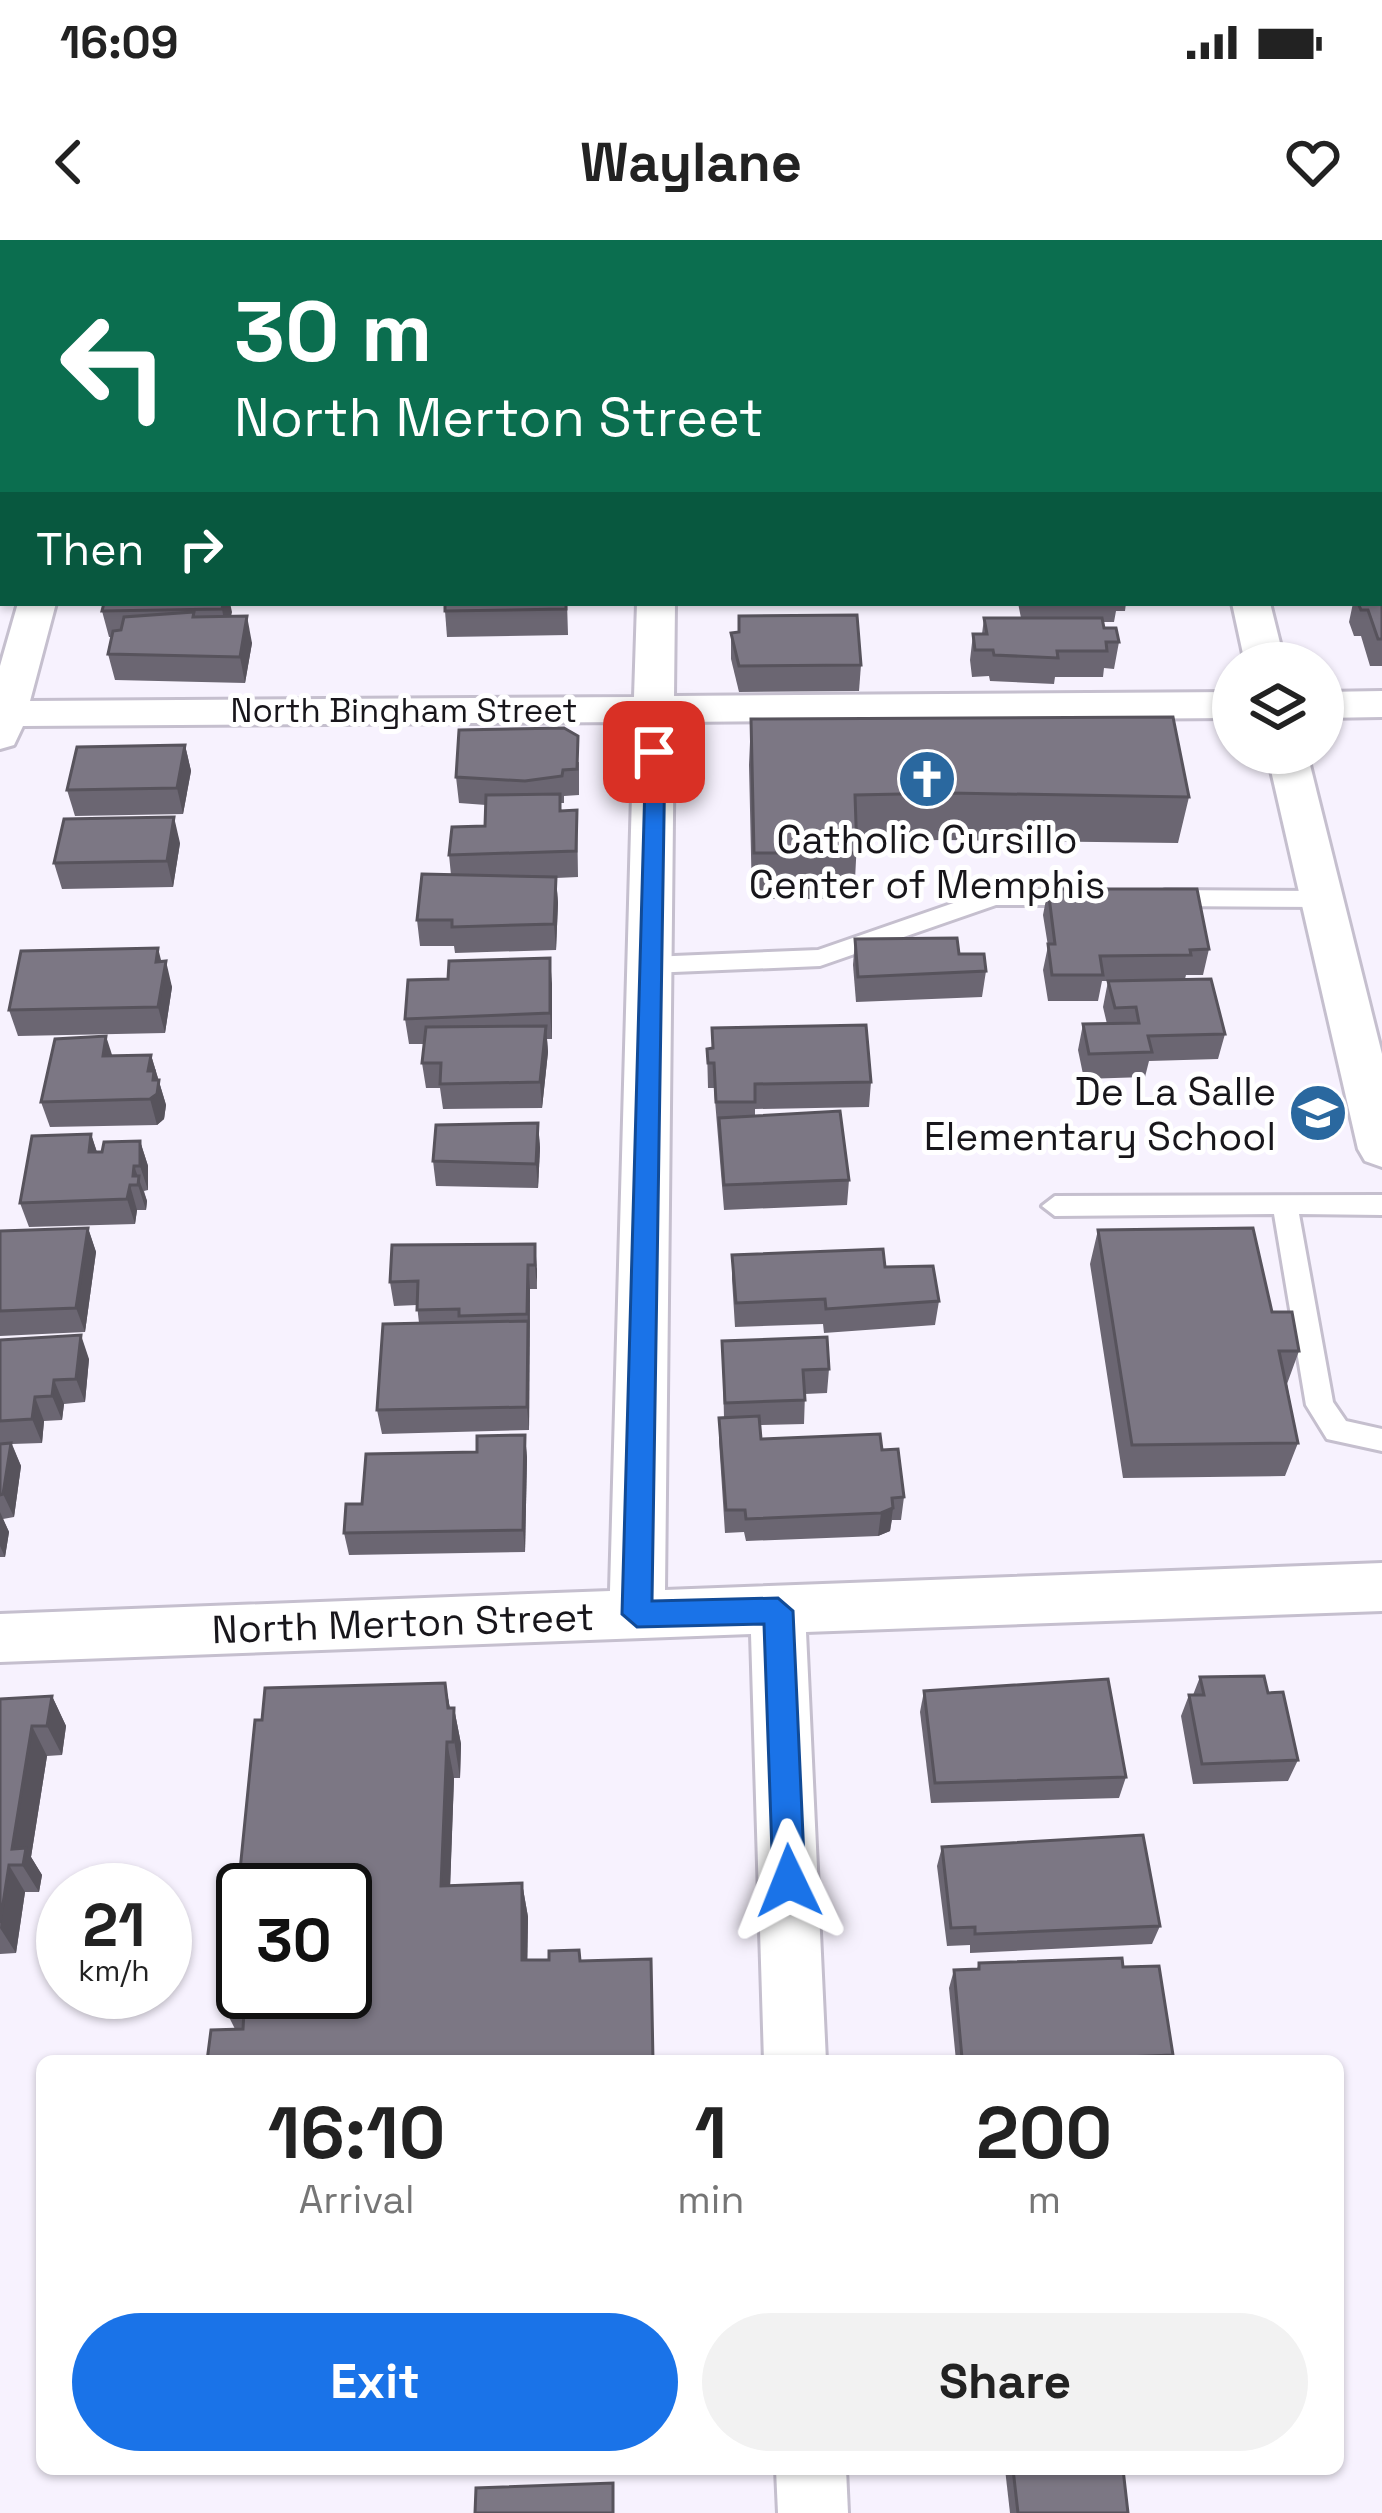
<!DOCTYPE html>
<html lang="en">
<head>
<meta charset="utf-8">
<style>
	:root { --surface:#fff; --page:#f2f2f2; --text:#222; --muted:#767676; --accent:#1a73e8 }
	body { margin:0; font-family:"Space Grotesk",sans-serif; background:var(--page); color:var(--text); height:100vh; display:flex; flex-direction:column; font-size:45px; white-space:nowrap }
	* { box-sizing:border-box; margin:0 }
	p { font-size:39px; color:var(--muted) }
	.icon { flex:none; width:66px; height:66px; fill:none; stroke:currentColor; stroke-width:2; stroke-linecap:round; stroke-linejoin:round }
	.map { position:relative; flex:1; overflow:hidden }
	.side { position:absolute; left:36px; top:1815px; width:1308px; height:420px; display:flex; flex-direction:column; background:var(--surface); border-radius:18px; box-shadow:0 3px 9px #0004 }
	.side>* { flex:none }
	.guide { position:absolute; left:0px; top:0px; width:1383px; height:366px; box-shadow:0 3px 9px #0004; background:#0b6e4f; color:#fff; overflow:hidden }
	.fabs { position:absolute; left:1212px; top:402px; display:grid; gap:24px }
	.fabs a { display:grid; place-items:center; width:132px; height:132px; border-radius:50%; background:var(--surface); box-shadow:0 3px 9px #0004; font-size:60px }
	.speed { position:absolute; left:36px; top:1623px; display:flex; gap:24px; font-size:60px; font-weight:700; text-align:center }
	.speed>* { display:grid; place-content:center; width:156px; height:156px; border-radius:50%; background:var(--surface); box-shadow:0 3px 9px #0004; line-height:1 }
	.speed small { font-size:30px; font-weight:400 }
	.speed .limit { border:6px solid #111; border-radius:18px; background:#fff; color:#111 }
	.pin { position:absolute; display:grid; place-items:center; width:102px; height:102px; color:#fff; margin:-51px; border-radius:24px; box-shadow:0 6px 18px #0006 }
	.me { position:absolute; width:132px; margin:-66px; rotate:358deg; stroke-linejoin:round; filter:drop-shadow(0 0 9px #0008) }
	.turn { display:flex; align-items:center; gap:42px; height:252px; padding:0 36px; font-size:54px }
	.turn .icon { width:156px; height:156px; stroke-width:2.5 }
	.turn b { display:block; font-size:84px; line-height:102px }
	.then { display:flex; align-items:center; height:114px; padding:0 36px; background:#0003; gap:24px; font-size:45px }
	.eta { display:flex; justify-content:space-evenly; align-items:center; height:204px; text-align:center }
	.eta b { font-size:72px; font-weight:700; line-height:84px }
	.action { display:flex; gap:24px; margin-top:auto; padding:24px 36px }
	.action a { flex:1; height:138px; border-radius:72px; background:var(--accent); color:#fff; font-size:48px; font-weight:700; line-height:138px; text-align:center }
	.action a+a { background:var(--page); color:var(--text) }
	.status { display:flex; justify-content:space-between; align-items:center; height:84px; padding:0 60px; background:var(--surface); direction:ltr }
	.status svg { height:33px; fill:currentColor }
	header { display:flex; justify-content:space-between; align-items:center; height:156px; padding:0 36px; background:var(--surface); font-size:54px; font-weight:700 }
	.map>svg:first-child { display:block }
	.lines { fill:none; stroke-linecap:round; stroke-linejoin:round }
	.lane-casing { stroke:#c5bfce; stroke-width:6 }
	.street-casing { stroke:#c5bfce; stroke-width:6 }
	.lane { fill:#fff; fill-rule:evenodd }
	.street { fill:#fff; fill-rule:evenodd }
	.wall { fill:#6b6672; fill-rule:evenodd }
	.shaded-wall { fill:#57535c }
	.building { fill:#7c7784; stroke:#57535c; stroke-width:3; fill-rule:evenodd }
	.route { fill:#1a73e8; stroke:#114b97; stroke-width:3 }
	.labels { text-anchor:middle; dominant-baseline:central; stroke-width:10; stroke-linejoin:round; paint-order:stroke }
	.far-street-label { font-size:33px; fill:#18161b; stroke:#fff }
	.poi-label { font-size:39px; fill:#18161b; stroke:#fff }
	.street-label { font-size:39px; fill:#18161b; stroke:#fff }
</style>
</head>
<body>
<div class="status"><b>16:09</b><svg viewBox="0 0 49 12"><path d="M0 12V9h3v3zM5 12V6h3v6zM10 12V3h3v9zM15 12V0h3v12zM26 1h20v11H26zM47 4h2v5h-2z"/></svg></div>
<header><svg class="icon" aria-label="back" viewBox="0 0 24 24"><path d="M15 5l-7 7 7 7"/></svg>Waylane<svg class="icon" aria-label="heart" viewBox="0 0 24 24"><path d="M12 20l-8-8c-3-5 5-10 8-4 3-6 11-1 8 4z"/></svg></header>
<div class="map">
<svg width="1382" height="2273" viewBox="0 0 1382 2273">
	<rect width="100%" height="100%" fill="#f7f2fe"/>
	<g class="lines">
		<g class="lane-casing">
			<g id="lane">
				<rect x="0" y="146" width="3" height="10"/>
				<polygon points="994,649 1079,649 1090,657 1079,665 996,665 820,726 650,733 638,725 650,717 818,710"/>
				<polygon points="1165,650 1322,651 1333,659 1322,667 1165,666 1154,658"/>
				<polygon points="1382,955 1382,975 1299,974 1333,1162 1346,1181 1382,1189 1382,1211 1327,1199 1306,1165 1274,974 1055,976 1042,966 1055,956"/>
			</g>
		</g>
		<g class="street-casing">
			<g id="street">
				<rect x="645" y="0" width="32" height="3"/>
				<polygon points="1148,0 1180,0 1181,3 1149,3"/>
				<polygon points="18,363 56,363 30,461 634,457 637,363 675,363 674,456 1233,452 1233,478 674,482 665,1350 1382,1323 1382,1371 806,1392 826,1821 764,1821 751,1394 0,1422 0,1374 610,1351 634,482 23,486 14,505 0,509 0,426"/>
				<polygon points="1232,363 1270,363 1285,423 1245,423"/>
				<polygon points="1382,451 1382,477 1323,478 1323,452"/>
				<polygon points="1267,513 1307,513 1382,814 1382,927 1365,921 1358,909"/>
				<polygon points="776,2229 846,2229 848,2273 778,2273"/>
			</g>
		</g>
		<use href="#lane" class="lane"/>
		<use href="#street" class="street"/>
	</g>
	<g class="wall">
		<polygon points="714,0 775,0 775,3 712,3"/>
		<polygon points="1240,0 1349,0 1348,3 1241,3"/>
		<rect x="1380" y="134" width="2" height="107"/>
		<polygon points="1380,247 1382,247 1382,426 1370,426 1361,396 1354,396 1349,382 1353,363 1380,363"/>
		<polygon points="104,363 230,363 231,377 252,403 245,443 115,440 108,414 112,397 109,397 102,371"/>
		<polygon points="567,363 568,395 447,397 445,371"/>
		<polygon points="1018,363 1126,363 1125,371 1116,371 1114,382 1103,382 1104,388 1119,402 1114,429 1104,428 1103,437 1055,437 1054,444 990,441 989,436 972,437 970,420 973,394 982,394 984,378 1021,378"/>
		<polygon points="731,393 861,425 859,451 739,452 731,419"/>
		<polygon points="751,479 1189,557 1178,603 944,600 857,601 854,659 752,659 749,525"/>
		<polygon points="185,505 191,531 183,574 75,576 67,550"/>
		<polygon points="579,522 579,555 564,556 564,563 560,563 561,571 577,570 578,637 556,638 558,663 556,710 455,713 454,706 420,706 417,680 451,635 449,615 485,586 486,565 459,563 456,537"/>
		<polygon points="180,603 173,647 62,649 54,623"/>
		<polygon points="1048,649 1209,709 1203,735 1186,735 1185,739 1225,794 1218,819 1149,821 1145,837 1084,839 1078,810 1083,784 1107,784 1103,767 1108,741 1102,741 1098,761 1048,761 1043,730 1048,706 1043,675"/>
		<polygon points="855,699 986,731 982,757 856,762 853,725"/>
		<polygon points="161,722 172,747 165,793 18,796 9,770"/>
		<polygon points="552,744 552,799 547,799 548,812 542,868 443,869 440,848 426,848 422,823 424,804 409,804 405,779"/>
		<polygon points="712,788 871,842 869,867 755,869 755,876 849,940 847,965 724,970 714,848 708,848 707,809 712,808"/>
		<polygon points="151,815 166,865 164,879 157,885 50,887 41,862 112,816"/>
		<polygon points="538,883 540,908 538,948 436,946 433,921"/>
		<polygon points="91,894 97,912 140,901 148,926 148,950 144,951 147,961 146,970 137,970 135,984 29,987 20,963"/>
		<polygon points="88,988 96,1012 85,1092 0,1096 0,991"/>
		<polygon points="1098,990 1272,1072 1299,1111 1287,1144 1298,1203 1285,1236 1123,1238 1090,1024"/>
		<polygon points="535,1004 537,1049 530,1049 529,1190 382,1194 377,1170 419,1083 417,1065 394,1066 390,1042"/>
		<polygon points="732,1015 885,1027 939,1061 935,1085 824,1093 823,1084 735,1087 732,1039"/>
		<polygon points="0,1100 89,1119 85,1162 64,1164 62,1180 44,1181 42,1203 12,1204 21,1226 14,1277 3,1279 9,1292 5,1317 0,1317"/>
		<polygon points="722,1101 829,1129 827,1153 805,1154 804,1184 760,1185 761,1199 882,1210 904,1257 901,1280 892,1280 890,1291 878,1296 746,1301 744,1292 725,1293 719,1201 719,1178 724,1177"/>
		<polygon points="525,1195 527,1218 525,1312 349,1315 344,1293 362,1264 477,1212"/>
		<polygon points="1200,1437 1268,1453 1298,1520 1288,1541 1193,1544 1181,1476 1189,1455 1193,1455"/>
		<path d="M445,1443L450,1468H454L461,1504L460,1538H454L450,1645L522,1643L528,1677L527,1720H549V1711L579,1710L580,1721L651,1719L654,1821H207L211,1790L235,1789L226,1771L255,1480H262L265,1448ZM243,1650H345V1752H243Z"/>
		<polygon points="924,1451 1126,1537 1119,1558 931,1563 920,1472"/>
		<polygon points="52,1456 66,1486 62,1515 47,1516 31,1617 42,1635 39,1652 25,1652 16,1713 0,1714 0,1459"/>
		<polygon points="942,1607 1160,1686 1152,1704 970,1713 970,1705 947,1706 937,1626"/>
		<polygon points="979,1723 1123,1727 1173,1815 1170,1821 956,1821 949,1748 954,1730 977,1729"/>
		<polygon points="1005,2229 1123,2229 1128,2273 1010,2273"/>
	</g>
	<g class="shaded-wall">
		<polygon points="0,0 3,0 4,3 3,43 0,52"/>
		<polygon points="223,363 230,363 232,372 227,395 222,369"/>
		<polygon points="247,376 252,403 245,443 240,417"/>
		<polygon points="185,505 191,531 183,574 177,548"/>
		<polygon points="174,577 180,603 173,647 167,621"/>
		<polygon points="556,637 558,663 556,710 554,684"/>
		<polygon points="158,708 164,732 166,721 172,747 165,793 158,767 156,722"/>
		<polygon points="550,718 552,744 552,799 550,773"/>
		<polygon points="546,786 548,812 542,868 540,842"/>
		<polygon points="106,796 114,821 103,816"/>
		<polygon points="151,815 166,865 164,879 157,885 150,859 148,831"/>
		<polygon points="538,883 540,908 538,948 536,924"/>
		<polygon points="91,894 99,919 89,912"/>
		<polygon points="140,901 148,926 148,950 140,926"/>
		<polygon points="134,926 147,961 146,970 138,945 133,936"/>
		<polygon points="130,945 137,970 135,984 127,959"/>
		<polygon points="88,988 96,1012 85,1092 76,1068"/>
		<polygon points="535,1004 537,1029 537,1049 535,1025"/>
		<polygon points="528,1025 530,1049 529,1190 527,1167"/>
		<polygon points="81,1095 89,1119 85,1162 76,1139"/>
		<polygon points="54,1140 64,1164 62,1180 52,1156"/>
		<polygon points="35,1157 44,1181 42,1203 32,1179"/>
		<polygon points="525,1195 527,1218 525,1312 523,1290"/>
		<polygon points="11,1203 21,1226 14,1277 3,1254"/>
		<polygon points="893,1268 890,1291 878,1296 881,1273"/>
		<polygon points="0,1272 9,1292 5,1317 0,1306"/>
		<polygon points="445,1443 452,1480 454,1468 461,1504 460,1538"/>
		<polygon points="52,1456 66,1486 62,1515 47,1486"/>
		<polygon points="32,1486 47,1516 31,1617 42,1635 39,1652 12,1609"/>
		<polygon points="447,1502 454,1538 449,1679 441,1646"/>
		<polygon points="9,1625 25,1652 16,1713 0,1688"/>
		<polygon points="522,1643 528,1677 527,1752 522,1720"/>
	</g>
	<g class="building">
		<polygon points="870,0 934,0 934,3 871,3"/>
		<polygon points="954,0 1005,0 1006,3 954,3"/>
		<polygon points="1039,0 1095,0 1095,3 1040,3"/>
		<polygon points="1251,0 1319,0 1310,0 1311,3 1252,3"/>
		<rect x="1380" y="134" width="2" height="23"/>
		<polygon points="1380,180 1382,186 1382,215 1380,215"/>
		<rect x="1380" y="247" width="2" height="73"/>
		<polygon points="1380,341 1382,341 1382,399 1378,399 1368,370 1361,370 1358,363 1380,363"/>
		<polygon points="104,363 223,363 222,369 102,371"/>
		<polygon points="445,363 566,363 566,369 445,371"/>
		<polygon points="194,372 193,377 247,376 240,417 108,414 113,391 121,390 124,377"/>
		<polygon points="857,375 861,425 739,426 731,393 739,392 739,376"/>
		<polygon points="984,378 1102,378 1104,388 1116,388 1119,402 1106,402 1107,411 1057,411 1058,418 994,415 993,410 975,410 973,394 987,394"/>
		<polygon points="1173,477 1189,557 949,553 855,555 857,613 754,613 751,479"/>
		<polygon points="564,488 578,496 577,529 563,530 562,536 525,541 456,537 459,490"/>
		<polygon points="185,505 177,548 67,550 77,507"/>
		<polygon points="560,554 560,571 577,570 576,611 449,615 452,587 485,586 486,555"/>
		<polygon points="174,577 167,621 54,623 64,579"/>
		<polygon points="422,634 556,637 554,684 452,687 452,680 417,680"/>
		<polygon points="1048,649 1197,649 1209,709 1190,710 1191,715 1100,716 1103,735 1052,735 1048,704 1055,704"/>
		<polygon points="957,698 959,714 984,714 986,731 858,737 855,699"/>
		<polygon points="158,708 156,722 166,721 158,767 9,770 21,711"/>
		<polygon points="550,718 550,773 405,779 408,740 448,739 449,721"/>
		<polygon points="1211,739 1225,794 1148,796 1152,812 1089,814 1083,784 1139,783 1136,767 1115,768 1108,741"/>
		<polygon points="866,785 871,842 755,844 755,862 716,862 714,823 708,823 707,809 713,808 712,788"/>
		<polygon points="546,786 540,842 440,844 441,823 422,823 426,787"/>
		<polygon points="106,796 103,816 151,815 148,831 154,831 153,840 159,840 157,854 150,859 41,862 55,799"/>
		<polygon points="840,871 849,940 724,945 719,878"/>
		<polygon points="538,883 536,924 433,921 436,885"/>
		<polygon points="91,894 89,912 102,912 104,902 140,901 140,926 134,926 133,936 139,936 138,945 130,945 127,959 20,963 32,896"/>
		<polygon points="88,988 76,1068 0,1071 0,991"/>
		<polygon points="1253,988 1272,1072 1292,1072 1299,1111 1279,1111 1298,1203 1132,1205 1098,990"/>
		<polygon points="535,1004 535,1025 528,1025 527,1074 459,1076 459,1069 417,1070 418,1041 390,1042 392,1005"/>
		<polygon points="883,1009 885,1027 933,1026 939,1061 826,1069 825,1059 736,1063 732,1015"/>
		<polygon points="528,1081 527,1167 377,1170 383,1084"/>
		<polygon points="81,1095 76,1139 54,1140 52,1156 35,1157 32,1179 0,1181 0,1100"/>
		<polygon points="827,1097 829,1129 803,1130 805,1160 725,1163 722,1101"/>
		<polygon points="759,1176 761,1199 880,1194 882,1210 898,1209 904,1257 892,1258 893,1268 881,1273 746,1279 745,1270 726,1270 719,1178"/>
		<polygon points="525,1195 523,1290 344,1293 346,1264 362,1264 366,1214 477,1212 477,1196"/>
		<polygon points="11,1203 3,1254 0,1255 0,1204"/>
		<polygon points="1264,1436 1268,1453 1283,1452 1298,1520 1202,1524 1189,1455 1204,1455 1200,1437"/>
		<polygon points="1108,1439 1126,1537 935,1543 924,1451"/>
		<path d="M445,1443L448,1468H454L453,1502H447L441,1646L522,1643V1720H549V1711L579,1710L580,1721L651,1719L653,1821H207L211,1790L243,1789L244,1771H226L255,1480H262L265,1448ZM243,1650H345V1752H243Z"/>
		<polygon points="52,1456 47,1486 32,1486 12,1609 26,1608 23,1625 9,1625 0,1683 0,1459"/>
		<polygon points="1143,1595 1160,1686 975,1694 975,1687 951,1688 942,1607"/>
		<polygon points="1122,1718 1123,1727 1159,1726 1173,1815 1028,1821 989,1821 989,1817 962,1818 954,1730 979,1729 979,1723"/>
		<polygon points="1013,2229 1123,2229 1128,2273 1018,2273"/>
		<polygon points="613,2243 613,2273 475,2273 476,2248"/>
	</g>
	<polygon class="route" points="646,507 665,512 652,1361 778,1358 793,1371 805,1641 800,1652 789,1656 777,1652 773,1641 764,1384 637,1387 622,1374"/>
	<defs>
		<g id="church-disc" transform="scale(3)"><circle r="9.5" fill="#2a689f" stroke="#fff"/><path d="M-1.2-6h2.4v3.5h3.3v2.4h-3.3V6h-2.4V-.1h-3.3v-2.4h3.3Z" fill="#fff"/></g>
		<g id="school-disc" transform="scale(3)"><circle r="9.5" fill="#2a689f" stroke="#fff"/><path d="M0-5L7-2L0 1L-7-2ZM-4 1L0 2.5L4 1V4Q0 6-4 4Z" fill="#fff"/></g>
	</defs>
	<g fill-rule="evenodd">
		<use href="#church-disc" x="927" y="539"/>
		<use href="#school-disc" x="1318" y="873"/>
	</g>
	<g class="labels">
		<g class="far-street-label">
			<text x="404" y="471">North Bingham Street</text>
		</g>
		<g class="poi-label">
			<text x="927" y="599">Catholic Cursillo<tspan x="927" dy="45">Center of Memphis</tspan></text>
			<text x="1276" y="851" text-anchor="end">De La Salle<tspan x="1276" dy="45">Elementary School</tspan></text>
		</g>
		<g class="street-label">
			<text transform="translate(403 1383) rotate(-2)">North Merton Street</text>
		</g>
	</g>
</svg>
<div class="fabs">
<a><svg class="icon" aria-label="layers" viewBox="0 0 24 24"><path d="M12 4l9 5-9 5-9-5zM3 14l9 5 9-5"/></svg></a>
</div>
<div class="speed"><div>21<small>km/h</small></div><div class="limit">30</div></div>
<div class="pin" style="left:654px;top:512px;background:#d93025"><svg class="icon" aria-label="arrive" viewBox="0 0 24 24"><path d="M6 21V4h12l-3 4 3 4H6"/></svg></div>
<svg class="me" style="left:789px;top:1641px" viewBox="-20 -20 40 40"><path d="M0-17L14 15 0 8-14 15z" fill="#1a73e8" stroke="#fff" stroke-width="4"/></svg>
<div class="guide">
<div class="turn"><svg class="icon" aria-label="left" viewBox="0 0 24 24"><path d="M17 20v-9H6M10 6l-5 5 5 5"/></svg><div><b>30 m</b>North Merton Street</div></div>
<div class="then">Then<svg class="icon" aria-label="right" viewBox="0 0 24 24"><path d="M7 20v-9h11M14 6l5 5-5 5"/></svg></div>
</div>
<section class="side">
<div class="eta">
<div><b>16:10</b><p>Arrival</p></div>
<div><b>1</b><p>min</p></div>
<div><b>200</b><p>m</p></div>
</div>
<div class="action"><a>Exit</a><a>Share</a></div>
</section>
</div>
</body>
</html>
